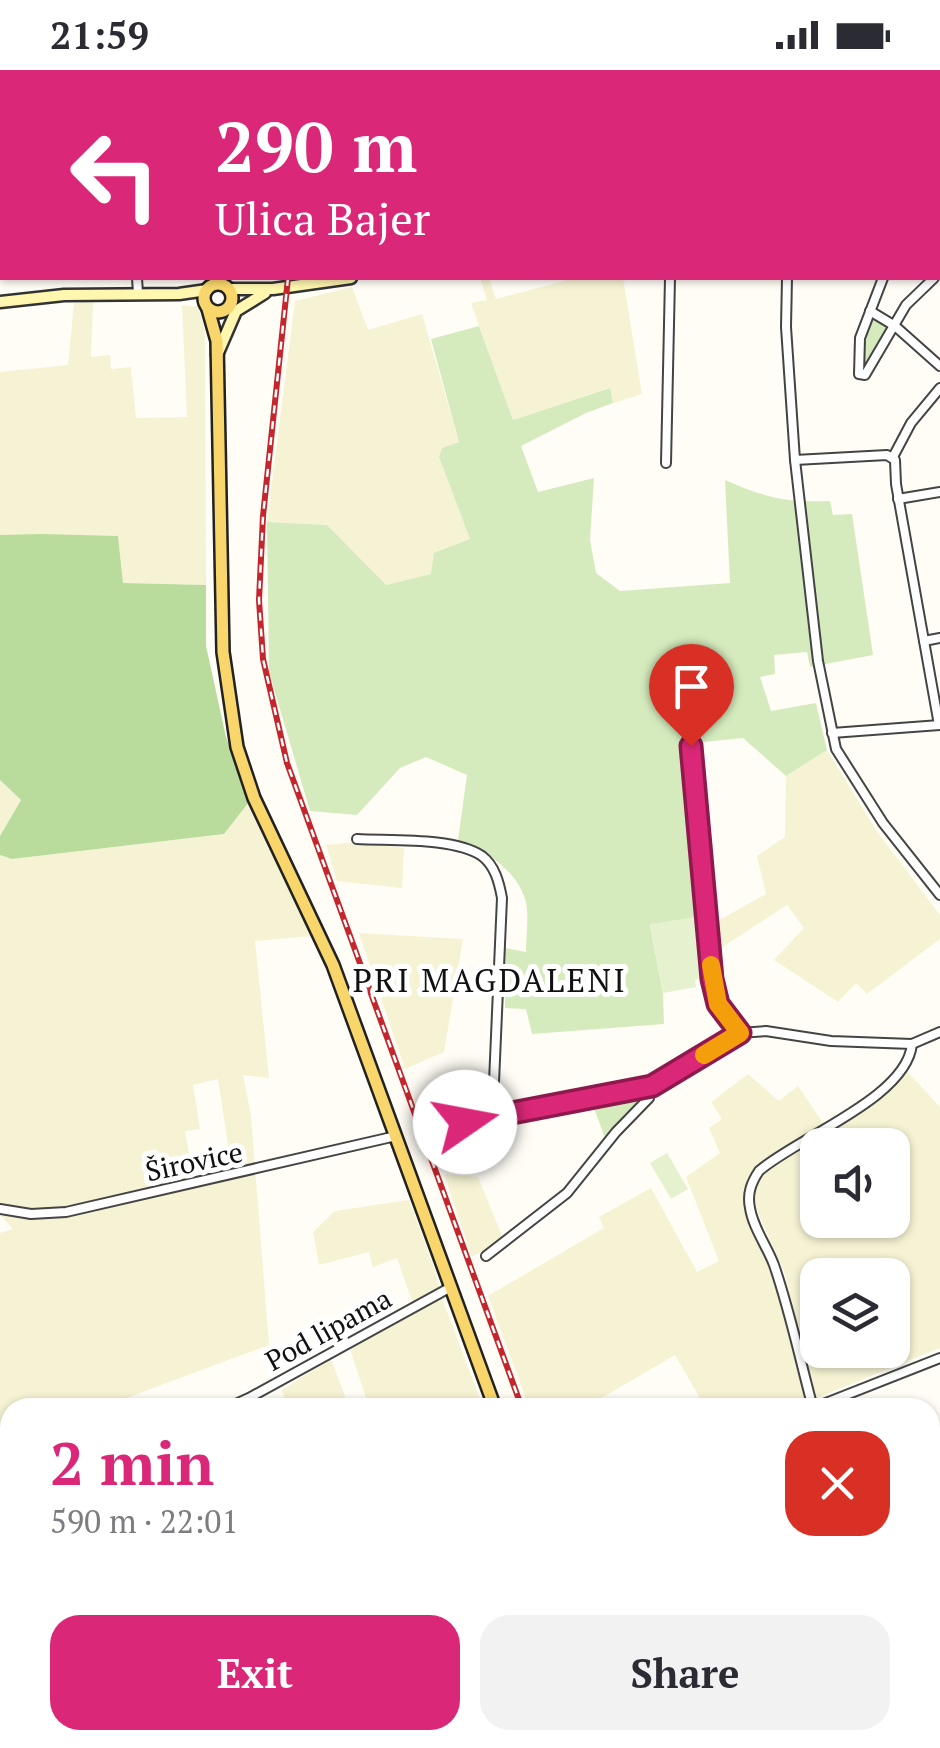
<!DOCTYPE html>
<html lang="en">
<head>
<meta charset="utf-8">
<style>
	:root { --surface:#fff; --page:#f2f2f3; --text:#2b2b33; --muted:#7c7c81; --accent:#db2777 }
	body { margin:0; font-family:"PT Serif",serif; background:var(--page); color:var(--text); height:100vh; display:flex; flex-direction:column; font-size:38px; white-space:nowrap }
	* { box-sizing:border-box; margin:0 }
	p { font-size:32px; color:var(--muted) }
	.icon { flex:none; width:55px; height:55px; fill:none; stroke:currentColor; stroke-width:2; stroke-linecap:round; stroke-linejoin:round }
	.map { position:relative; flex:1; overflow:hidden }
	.details { position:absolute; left:0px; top:1328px; width:940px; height:352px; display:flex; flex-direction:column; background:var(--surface); border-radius:30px 30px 0 0; box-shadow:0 2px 8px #0004 }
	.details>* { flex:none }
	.top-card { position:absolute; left:0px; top:0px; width:940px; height:210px; box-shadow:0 2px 8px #0004; background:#db2777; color:#fff; overflow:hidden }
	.fabs { position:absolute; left:800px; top:1058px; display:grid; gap:20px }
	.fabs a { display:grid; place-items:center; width:110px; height:110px; border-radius:20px; background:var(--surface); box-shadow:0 2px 8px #0004; font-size:50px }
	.pin { position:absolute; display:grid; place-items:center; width:85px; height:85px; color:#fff; margin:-102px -42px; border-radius:50% 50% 50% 0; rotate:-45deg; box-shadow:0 0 10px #0007 }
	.pin .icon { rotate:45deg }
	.me { position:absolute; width:110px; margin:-55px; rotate:78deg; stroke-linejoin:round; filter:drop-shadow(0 0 8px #0008) }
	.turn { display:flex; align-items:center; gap:35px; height:210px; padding:0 50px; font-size:45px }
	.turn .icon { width:130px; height:130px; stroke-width:2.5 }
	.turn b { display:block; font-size:70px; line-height:85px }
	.round { display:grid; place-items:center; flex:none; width:105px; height:105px; border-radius:30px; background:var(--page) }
	.overview { display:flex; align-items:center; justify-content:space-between; height:170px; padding:0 50px }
	h1 { font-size:60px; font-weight:700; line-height:75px; color:var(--accent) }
	.button { display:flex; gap:20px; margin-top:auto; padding:20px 50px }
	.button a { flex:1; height:115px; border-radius:30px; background:var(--accent); color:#fff; font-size:40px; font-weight:700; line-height:115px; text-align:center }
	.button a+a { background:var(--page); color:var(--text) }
	.status { display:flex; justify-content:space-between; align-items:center; height:70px; padding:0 50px; background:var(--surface); direction:ltr }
	.status svg { height:28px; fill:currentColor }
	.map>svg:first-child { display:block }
	.farmland { fill:#f6f3d4; fill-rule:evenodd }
	.green { fill:#d5ebbd }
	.forest { fill:#b9dc9c }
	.pitch { fill:#e6f2cf }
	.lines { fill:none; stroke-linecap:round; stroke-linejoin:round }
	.river { stroke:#b9e0f7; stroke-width:12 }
	.minor-casing { stroke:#444; stroke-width:12 }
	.secondary-casing { stroke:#333; stroke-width:15 }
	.primary-casing { stroke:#222; stroke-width:16 }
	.minor { stroke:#fff; stroke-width:8 }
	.secondary { stroke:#fff6b0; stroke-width:10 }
	.primary { stroke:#f9d66b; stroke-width:11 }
	.rail-casing { stroke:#c4262e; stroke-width:6 }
	.rail { stroke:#fff; stroke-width:2.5; stroke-dasharray:8; stroke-linecap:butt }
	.route-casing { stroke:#8e194d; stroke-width:25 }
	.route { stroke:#db2777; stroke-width:18 }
	.slow { stroke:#f59e0b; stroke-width:18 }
	.labels { text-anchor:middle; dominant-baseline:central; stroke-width:10; stroke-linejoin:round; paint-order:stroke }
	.street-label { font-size:28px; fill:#111; stroke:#fff }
	.quarter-label { font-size:32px; letter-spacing:2.5px; fill:#111; stroke:#fff }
</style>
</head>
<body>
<div class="status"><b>21:59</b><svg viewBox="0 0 49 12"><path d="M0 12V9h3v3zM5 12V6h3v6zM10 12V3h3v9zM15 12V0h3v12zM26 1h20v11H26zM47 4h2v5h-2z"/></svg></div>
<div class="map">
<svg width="940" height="1678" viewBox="0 0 940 1678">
	<rect width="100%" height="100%" fill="#fffdf5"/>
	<g class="farmland">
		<polygon points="480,208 489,208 496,229 575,208 623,208 642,324 613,333 609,318 513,350 471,233 487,230"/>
		<polygon points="352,217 368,260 422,244 459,372 442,378 439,387 470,469 432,504 385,515 327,455 267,452 295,231"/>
		<polygon points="93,231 91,287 110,285 111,299 131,297 136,348 187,347 182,235 198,237 205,261 206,515 123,513 118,466 0,465 0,302 68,295 74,233"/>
		<polygon points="827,680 876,760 940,845 940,869 867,924 856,913 838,932 774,890 804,858 787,835 721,878 716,852 766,824 757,786 785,767 786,706"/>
		<polygon points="0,710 21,730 0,766"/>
		<path d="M249,732L312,866L255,871L269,1008L243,1005L251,1045L269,1275L102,1337L10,1338V1387L0,1390V1163L13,1159L0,1145V785L12,789L224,764ZM218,1009L232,1101L194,1110L185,1061L200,1059L193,1015Z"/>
		<polygon points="356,772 404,778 402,818 337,811 326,775"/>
		<polygon points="359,863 463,869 444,982 405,999"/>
		<path d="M906,1000L940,1037V1278L816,1328L784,1201L758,1143L754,1125L759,1109L772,1098L859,1044ZM818,1075H892V1150H818ZM818,1205H892V1280H818Z"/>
		<polygon points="748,1004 779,1031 798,1016 825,1056 766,1090 744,1117 749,1150 763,1175 781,1229 807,1332 782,1338 705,1337 675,1285 586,1337 529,1337 488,1226 604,1158 599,1147 651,1118 697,1202 719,1191 686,1107 720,1083 709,1058 722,1049 711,1032"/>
		<polygon points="444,1104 478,1107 503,1168 472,1187"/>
		<polygon points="409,1130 436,1203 443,1231 483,1337 369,1337 350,1279 412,1231 397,1188 373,1197 369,1182 319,1195 313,1162 335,1141"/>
		<polygon points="331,1289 349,1337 287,1337 282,1320"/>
		<polygon points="10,1515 10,1577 0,1554 0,1519"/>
		<polygon points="10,1610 10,1666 0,1642 0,1614"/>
		<polygon points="12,1670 606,1670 609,1678 15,1678"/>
	</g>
	<g class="green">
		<polygon points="871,248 889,258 867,299 863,299 864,270"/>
		<path d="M479,256L513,350L610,318L613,333L586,343L521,376L538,422L594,408L590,470L596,503L620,521L730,513L725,410C763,427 787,433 830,431L833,445L852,444L873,585L810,597L807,582L774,585L775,604L760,607L771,641L816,633L827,680L786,706L743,668L683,674L697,847L650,855L663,923L664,954L532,964L526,939L505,938V878L526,882C526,866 529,848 526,833C520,803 485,779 458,770L467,705L426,687L400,698L357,745L310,741L269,602L267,452L327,455L386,515L431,504L434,483L470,469L439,387L442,378L459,372L431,269Z"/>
		<polygon points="632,1027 637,1033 605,1068 592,1033"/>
	</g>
	<polygon class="forest" points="42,464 118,466 123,513 206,515 206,576 226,667 249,732 224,764 12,789 0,785 0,766 21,730 0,710 0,465"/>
	<g class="pitch">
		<polygon points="697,847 707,907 695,910 696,917 663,923 650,854"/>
		<polygon points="667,1083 688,1119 671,1129 650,1093"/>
	</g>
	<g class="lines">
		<g class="river">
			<polyline points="136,2 138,0"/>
			<polyline points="0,98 2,98"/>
		</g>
		<g class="minor-casing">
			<g id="minor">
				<polyline points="529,0 530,2"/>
				<polyline points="675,0 675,2"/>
				<polyline points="883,2 883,0"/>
				<polyline points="137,208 138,223"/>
				<polyline points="787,208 786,257 795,390 887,385 895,390 896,414 939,655"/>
				<polyline points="883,208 860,268 859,304 865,305 906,235 934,208"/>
				<polyline points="870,241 895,256 940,296"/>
				<polyline points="893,387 911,353 940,318"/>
				<polyline points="795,390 818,591 836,679 883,753 940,825"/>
				<polyline points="666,393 670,208"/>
				<polyline points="898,429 940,422"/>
				<polyline points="924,571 940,568"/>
				<polyline points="832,663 940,655"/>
				<polyline points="691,676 712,909 719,934 740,963"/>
				<path d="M357,769C391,771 454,767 482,786C495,796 499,812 502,828L493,1035L496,1045"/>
				<path d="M912,974C907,1028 796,1068 759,1101C751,1113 747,1124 750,1138C753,1158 767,1176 774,1195C790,1241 800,1290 813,1338L940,1288"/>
				<polyline points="434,1059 652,1016 740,963 766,961 831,971 912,974 940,962"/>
				<polyline points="0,1139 31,1144 66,1142 396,1066"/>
				<polyline points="486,1186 567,1123 616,1062 649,1028 652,1016"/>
				<polyline points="227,1338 249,1328 451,1217"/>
				<polyline points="0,1422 10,1418"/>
				<polyline points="930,1638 940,1637"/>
				<polyline points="789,1678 808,1670"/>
			</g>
		</g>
		<g class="secondary-casing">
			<g id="secondary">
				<polyline points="793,2 793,0"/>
				<polyline points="938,157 940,156"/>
				<polyline points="229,219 273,219 351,208"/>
				<polyline points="0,232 64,225 179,224 207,220"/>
				<polyline points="217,285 236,241 265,223"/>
			</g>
		</g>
		<g class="primary-casing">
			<g id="primary">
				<polyline points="205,0 205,2"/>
				<circle cx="218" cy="228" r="14"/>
				<polyline points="208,239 217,271 223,582 237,677 254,728 333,895 495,1338"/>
				<polyline points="621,1670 624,1678"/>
			</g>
		</g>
		<use href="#minor" class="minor"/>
		<use href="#secondary" class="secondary"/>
		<use href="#primary" class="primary"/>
		<g class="rail-casing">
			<g id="rail">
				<polyline points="311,2 311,0"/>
				<polyline points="288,208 263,446 259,530 263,589 287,693 522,1338"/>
				<polyline points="643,1670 646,1678"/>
			</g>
		</g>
		<use href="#rail" class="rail"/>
	</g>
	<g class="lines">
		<g class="route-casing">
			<polyline id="route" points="465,1052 652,1016 740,963 718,934 712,909 691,676"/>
		</g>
		<use href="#route" class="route"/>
		<polyline class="slow" points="704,985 740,963 718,934 711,895"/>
	</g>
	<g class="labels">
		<g class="street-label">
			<text transform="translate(194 1091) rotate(-12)">Širovice</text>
			<text transform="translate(328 1259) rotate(-29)">Pod lipama</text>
		</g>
		<g class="quarter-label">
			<text x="490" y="910">PRI MAGDALENI</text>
		</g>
	</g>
</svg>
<div class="fabs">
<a><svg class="icon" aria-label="sound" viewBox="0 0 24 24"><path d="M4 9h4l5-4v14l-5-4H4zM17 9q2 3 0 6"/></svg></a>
<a><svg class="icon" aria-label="layers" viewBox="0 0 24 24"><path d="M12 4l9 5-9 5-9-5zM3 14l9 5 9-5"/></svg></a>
</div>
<div class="pin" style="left:691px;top:676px;background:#d93025"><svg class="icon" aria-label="arrive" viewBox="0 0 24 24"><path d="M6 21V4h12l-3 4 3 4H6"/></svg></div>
<svg class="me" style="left:465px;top:1052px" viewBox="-20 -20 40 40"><circle r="19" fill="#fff"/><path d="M0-13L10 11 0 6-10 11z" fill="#db2777"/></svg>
<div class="top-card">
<div class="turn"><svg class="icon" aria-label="left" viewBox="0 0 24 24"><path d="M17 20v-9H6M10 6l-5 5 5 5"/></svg><div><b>290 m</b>Ulica Bajer</div></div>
</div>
<section class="details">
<div class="overview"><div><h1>2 min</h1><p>590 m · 22:01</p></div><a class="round" style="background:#d93025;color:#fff"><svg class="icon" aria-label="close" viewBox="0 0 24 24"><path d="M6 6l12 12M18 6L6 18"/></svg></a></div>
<div class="button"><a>Exit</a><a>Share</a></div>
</section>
</div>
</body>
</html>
